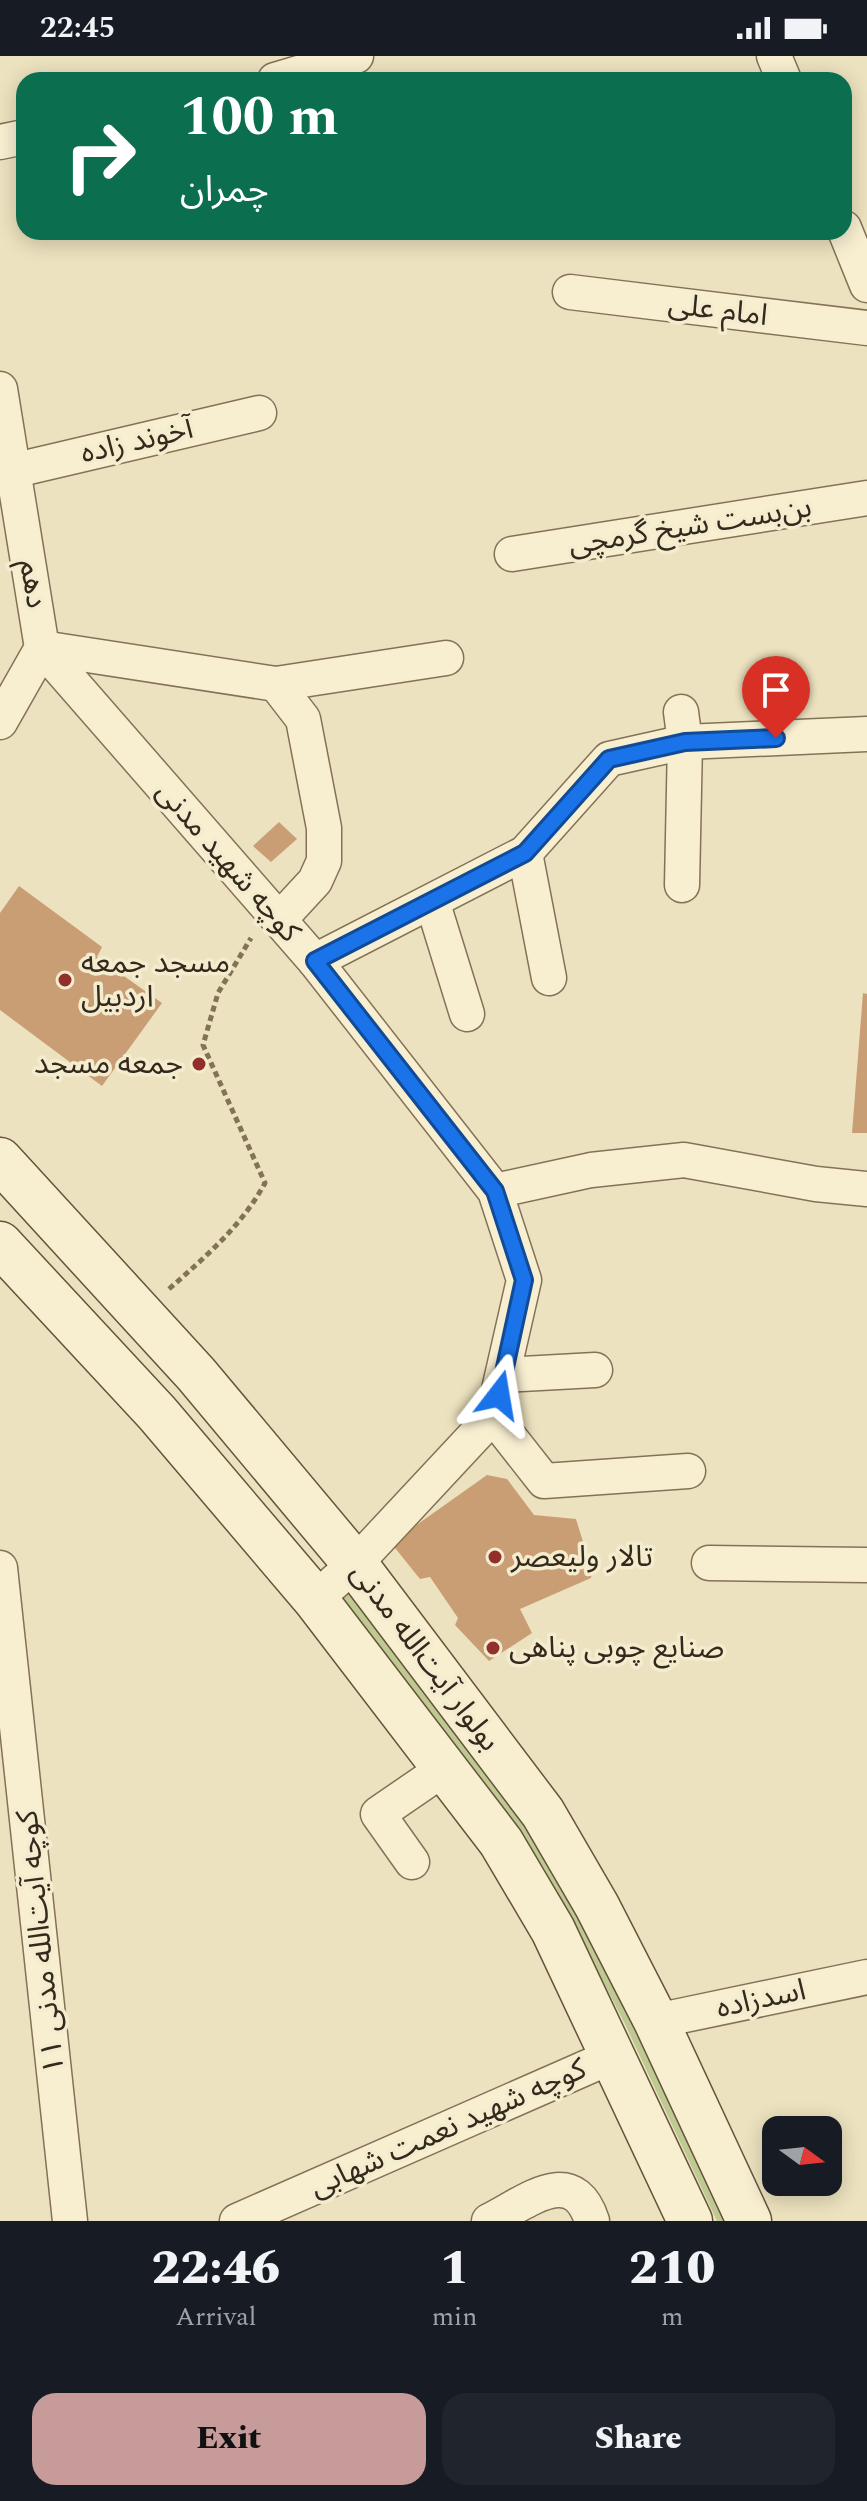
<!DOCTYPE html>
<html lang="en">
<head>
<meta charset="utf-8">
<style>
	:root { --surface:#171b24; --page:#20242c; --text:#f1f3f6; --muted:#9ea1a6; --accent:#c69b9a }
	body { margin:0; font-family:Spectral,"Noto Sans Arabic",serif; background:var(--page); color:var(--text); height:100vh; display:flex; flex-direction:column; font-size:30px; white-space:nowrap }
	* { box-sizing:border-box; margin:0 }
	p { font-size:26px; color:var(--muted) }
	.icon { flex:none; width:44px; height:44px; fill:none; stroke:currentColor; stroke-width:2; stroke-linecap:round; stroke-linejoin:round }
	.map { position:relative; height:2165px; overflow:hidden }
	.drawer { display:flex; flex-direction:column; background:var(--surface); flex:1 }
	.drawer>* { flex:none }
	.top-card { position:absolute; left:16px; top:16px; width:836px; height:168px; border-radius:24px; box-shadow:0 4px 20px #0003; background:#0b6e4f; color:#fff; overflow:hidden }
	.needle { width:52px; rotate:105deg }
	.fabs { position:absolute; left:762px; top:2060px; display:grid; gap:16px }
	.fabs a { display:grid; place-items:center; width:80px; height:80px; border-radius:16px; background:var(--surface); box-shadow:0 4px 20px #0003; font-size:40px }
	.pin { position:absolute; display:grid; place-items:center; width:68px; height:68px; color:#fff; margin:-82px -34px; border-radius:50% 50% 50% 0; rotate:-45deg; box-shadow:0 0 8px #0007 }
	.pin .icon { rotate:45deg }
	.me { position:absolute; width:88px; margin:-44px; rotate:14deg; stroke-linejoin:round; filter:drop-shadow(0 0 6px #0008) }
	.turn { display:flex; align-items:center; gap:28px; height:168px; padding:0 32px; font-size:36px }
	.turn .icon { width:104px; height:104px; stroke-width:2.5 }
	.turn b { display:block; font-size:56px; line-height:68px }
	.eta { display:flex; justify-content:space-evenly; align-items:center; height:136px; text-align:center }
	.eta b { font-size:48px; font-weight:800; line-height:56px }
	.button { display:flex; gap:16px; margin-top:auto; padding:16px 32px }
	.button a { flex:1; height:92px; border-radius:24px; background:var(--accent); color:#111; font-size:32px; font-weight:800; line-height:92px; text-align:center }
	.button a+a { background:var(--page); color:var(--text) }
	.status { display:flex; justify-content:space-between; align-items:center; height:56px; padding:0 40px; background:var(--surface); direction:ltr }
	.status svg { height:22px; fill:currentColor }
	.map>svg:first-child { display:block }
	.green { fill:#bfca93 }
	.building { fill:#ca9e75 }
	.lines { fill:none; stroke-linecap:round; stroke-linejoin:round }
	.street-casing { stroke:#847258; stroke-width:37 }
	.secondary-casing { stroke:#66533b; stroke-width:47 }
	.path { stroke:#847258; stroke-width:5; stroke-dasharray:6 4; stroke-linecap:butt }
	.street { stroke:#f8efd1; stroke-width:34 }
	.secondary { stroke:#f8efd1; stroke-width:44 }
	.route-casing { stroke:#114b97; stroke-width:20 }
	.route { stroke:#1a73e8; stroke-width:14 }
	.poi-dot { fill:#91302a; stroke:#f4ecce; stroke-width:3 }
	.labels { text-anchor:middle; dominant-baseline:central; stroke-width:7; stroke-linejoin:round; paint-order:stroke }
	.street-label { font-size:30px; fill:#34291c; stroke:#f4ecce }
	.poi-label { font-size:30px; fill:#34291c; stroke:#f4ecce; text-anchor:start }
</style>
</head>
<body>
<div class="status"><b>22:45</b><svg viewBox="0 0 49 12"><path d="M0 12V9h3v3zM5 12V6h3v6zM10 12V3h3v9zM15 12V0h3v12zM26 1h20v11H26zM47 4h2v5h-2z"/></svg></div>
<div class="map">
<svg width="867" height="2165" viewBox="0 0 867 2165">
	<rect width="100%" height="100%" fill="#ece2bf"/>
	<polygon class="green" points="349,1531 557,1802 736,2165 717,2165 624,1966 544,1812 345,1549 342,1537"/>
	<g class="building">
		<polygon points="279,766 297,783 271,806 253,790"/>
		<polygon points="19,830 102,891 97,901 162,947 102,1030 0,954 0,857"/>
		<polygon points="863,937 867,938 867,1077 852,1077"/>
		<polygon points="487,1419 507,1423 534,1459 576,1463 592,1515 591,1522 520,1553 532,1577 489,1605 455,1569 458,1562 430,1521 420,1523 391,1487"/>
	</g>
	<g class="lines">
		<g class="street-casing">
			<g id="street">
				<polyline points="774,0 784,24"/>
				<polyline points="275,24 356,0"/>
				<polyline points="0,86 24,81"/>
				<polyline points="844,172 867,229"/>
				<polyline points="570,236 867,272"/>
				<polyline points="0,333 42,592 0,666"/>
				<polyline points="16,414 259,357"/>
				<polyline points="512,498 867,442"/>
				<polyline points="42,592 315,905 495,1135 524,1224 493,1360 355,1508 315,1543"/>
				<polyline points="42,592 276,628 303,663 324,772 324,805 315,825 279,864"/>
				<polyline points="276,628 446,602"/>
				<polyline points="681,656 685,686 682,829"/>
				<polyline points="525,797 549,922"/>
				<polyline points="433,848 467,958"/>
				<polyline points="315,905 525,797 609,703 685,686 867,678"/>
				<polyline points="495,1135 591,1114 684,1104 816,1128 867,1133"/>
				<polyline points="505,1319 595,1314"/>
				<polyline points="493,1360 544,1425 688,1415"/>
				<polyline points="709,1507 867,1509"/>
				<polyline points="0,1512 70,2165"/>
				<polyline points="412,1806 378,1758 445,1712"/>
				<polyline points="656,1965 867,1921"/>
				<polyline points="237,2165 615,1999"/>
				<path d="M489,2165C527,2146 573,2106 592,2165"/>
			</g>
		</g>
		<g class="secondary-casing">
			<g id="secondary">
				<polyline points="0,1104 196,1318 355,1508 543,1757 597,1850 656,1965 749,2165"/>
				<polyline points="0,1188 157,1357 315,1543 501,1786 553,1874 690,2165"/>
			</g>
		</g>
		<path class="path" d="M169,1233C206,1200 241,1171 265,1127L203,989L218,937L251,882"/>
		<use href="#street" class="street"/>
		<use href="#secondary" class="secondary"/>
	</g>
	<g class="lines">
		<g class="route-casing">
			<polyline id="route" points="499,1339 524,1224 495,1135 315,905 525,797 609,703 685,686 776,682"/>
		</g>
		<use href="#route" class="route"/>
	</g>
	<g class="poi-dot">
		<circle cx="65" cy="924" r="8"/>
		<circle cx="199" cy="1008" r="8"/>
		<circle cx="495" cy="1501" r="8"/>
		<circle cx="493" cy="1592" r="8"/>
	</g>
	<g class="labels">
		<g class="street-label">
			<text transform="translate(718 254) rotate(7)">امام علی</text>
			<text transform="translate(137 385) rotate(-13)">آخوند زاده</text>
			<text transform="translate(690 470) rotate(-9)">بن‌بست شیخ گرمچی</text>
			<text transform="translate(33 528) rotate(81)">دهم</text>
			<text transform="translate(228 806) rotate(49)">کوچه شهید مدنی</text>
			<text transform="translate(425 1601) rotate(53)">بولوار آیت‌الله مدنی</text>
			<text transform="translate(41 1886) rotate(-96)">کوچه آیت‌الله مدنی ۱۱</text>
			<text transform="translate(761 1943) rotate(-12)">اسدزاده</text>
			<text transform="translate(448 2072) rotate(-24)">کوچه شهید نعمت شهابی</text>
		</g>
		<g class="poi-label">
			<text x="81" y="907">مسجد جمعه<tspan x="81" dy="34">اردبیل</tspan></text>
			<text x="183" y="1008" text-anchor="end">جمعه مسجد</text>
			<text x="511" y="1501">تالار ولیعصر</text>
			<text x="509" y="1592">صنایع چوبی پناهی</text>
		</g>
	</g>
</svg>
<div class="fabs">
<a><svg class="needle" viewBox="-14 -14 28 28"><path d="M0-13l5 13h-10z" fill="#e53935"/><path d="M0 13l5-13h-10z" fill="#9ea1a6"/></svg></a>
</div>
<div class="pin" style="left:776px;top:682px;background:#d93025"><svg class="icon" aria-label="arrive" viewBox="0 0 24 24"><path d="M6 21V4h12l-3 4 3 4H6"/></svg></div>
<svg class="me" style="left:499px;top:1339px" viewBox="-20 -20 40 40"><path d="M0-17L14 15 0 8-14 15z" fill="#1a73e8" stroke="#fff" stroke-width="4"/></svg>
<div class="top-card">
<div class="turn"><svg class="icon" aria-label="right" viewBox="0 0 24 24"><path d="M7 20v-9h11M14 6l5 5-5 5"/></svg><div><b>100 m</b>چمران</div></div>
</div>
</div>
<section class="drawer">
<div class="eta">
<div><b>22:46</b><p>Arrival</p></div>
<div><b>1</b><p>min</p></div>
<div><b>210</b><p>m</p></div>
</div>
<div class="button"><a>Exit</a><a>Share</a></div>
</section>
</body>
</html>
